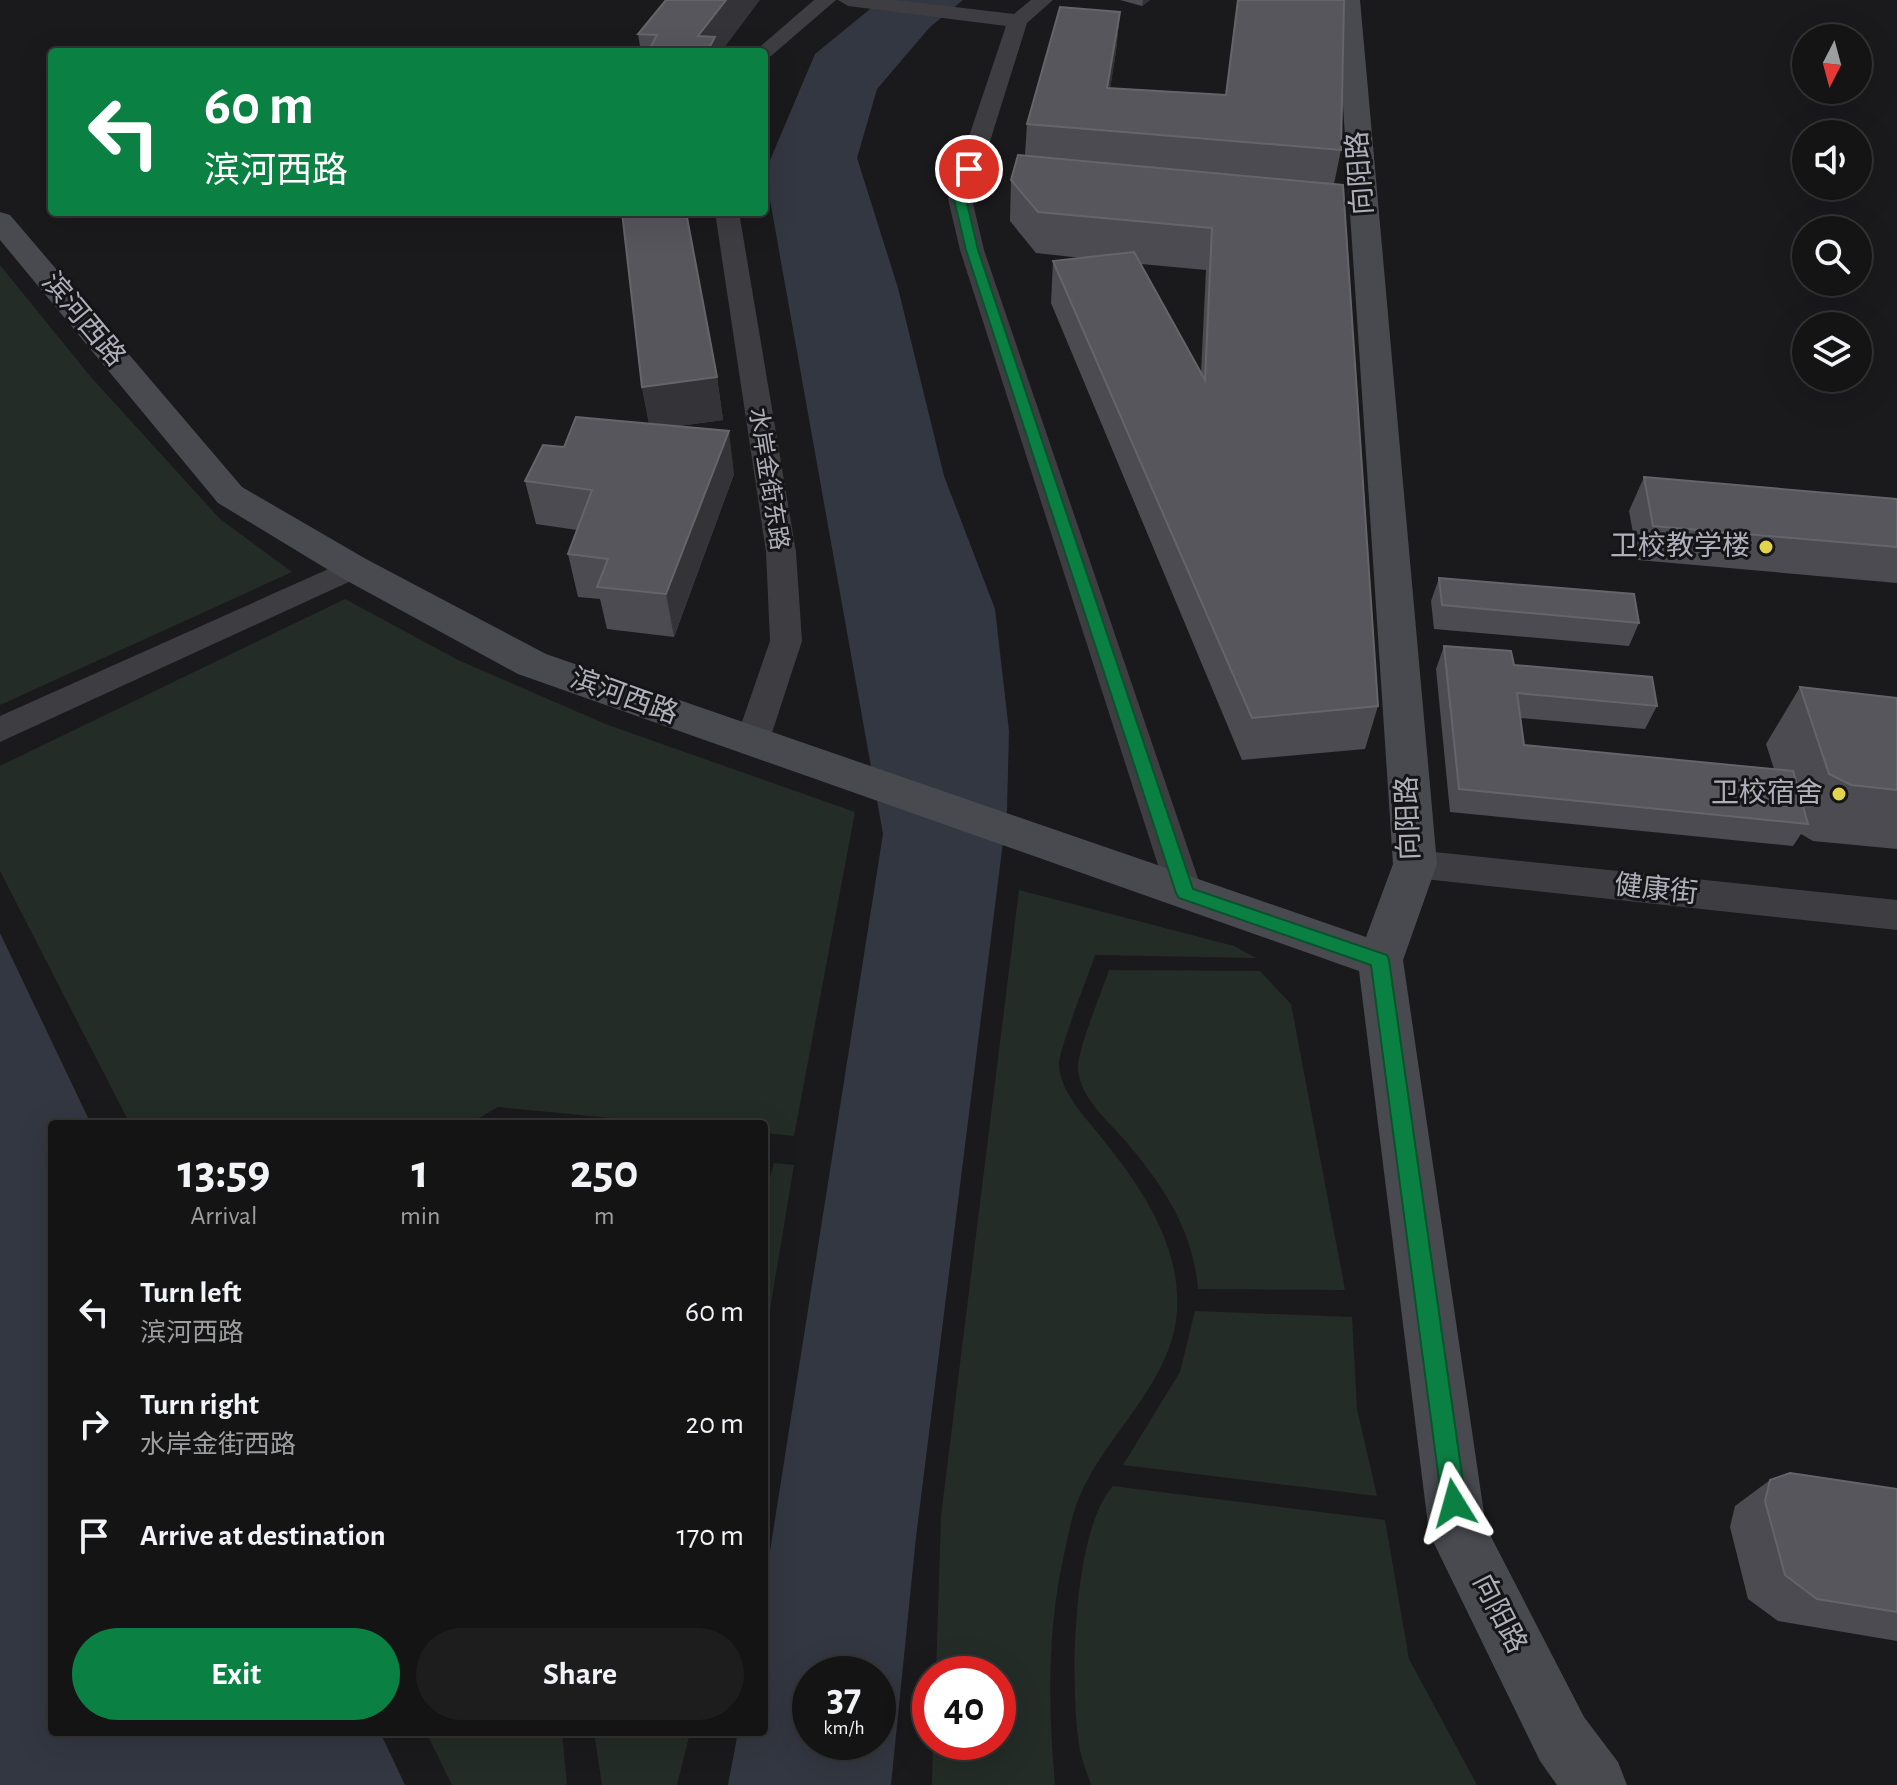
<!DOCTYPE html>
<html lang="en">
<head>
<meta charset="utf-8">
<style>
	:root { --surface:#141415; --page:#1d1d1e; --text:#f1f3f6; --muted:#9d9ea0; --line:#333334; --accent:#0b8043 }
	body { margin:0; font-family:"Alegreya Sans","Noto Sans SC",sans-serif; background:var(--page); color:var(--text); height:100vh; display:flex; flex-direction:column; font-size:30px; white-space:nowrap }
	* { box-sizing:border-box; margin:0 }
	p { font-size:26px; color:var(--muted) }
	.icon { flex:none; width:44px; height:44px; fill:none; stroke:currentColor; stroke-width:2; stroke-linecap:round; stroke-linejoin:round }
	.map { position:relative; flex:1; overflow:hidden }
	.sheet { position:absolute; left:48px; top:1120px; width:720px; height:616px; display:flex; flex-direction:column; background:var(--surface); border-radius:8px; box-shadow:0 8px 32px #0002,0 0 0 2px var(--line) }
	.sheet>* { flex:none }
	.top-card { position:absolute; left:48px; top:48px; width:720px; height:168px; border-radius:8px; box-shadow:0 8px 32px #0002,0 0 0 2px var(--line); background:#0b8043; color:#fff; overflow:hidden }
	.needle { width:52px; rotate:186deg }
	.controls { position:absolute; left:1792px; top:24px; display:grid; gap:16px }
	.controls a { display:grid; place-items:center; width:80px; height:80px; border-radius:50%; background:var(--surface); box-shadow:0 8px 32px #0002,0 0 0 2px var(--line); font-size:40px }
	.speed { position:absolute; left:792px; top:1656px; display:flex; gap:16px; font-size:40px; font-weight:700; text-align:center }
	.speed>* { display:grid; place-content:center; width:104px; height:104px; border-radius:50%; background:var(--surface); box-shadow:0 8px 32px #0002,0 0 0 2px var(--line); line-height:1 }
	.speed small { font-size:20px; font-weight:400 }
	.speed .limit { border:12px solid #d22; background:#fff; color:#111 }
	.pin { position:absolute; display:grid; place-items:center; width:68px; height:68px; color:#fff; margin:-34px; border:4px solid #fff; border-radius:50%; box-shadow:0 2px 8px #0007 }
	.me { position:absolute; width:88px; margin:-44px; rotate:352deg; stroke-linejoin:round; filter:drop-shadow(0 0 6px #0008) }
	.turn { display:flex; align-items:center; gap:28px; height:168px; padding:0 24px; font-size:36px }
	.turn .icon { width:104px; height:104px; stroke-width:2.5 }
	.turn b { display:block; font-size:56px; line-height:68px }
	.eta { display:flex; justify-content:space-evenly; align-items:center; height:136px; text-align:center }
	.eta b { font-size:48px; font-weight:600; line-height:56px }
	.button { display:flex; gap:16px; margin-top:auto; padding:16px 24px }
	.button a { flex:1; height:92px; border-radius:48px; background:var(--accent); color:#fff; font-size:32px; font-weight:600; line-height:92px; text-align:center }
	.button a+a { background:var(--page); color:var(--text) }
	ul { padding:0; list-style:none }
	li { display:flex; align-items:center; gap:24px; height:112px; padding:0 24px }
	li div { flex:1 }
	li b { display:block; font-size:30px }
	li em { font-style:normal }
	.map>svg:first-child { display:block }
	.green { fill:#242c27 }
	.water { fill:#333741; fill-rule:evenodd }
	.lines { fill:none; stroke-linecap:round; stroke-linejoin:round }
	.lane { fill:#3e3d42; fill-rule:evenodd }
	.secondary { fill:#494a50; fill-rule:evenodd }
	.wall { fill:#4c4b51; fill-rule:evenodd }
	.shaded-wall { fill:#343337 }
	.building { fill:#57565c; stroke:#64646b; stroke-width:2 }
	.route { fill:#0b8043; stroke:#07532c; stroke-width:2 }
	.poi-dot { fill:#e1d34c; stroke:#151517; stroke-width:3 }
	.labels { text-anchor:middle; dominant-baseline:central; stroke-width:6; stroke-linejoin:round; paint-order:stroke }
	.far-street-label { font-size:24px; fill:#aeafba; stroke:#151517 }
	.street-label { font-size:28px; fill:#aeafba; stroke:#151517 }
	.poi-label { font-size:28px; fill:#aeafba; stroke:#151517; text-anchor:end }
</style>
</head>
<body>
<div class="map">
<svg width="1897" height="1785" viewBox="0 0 1897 1785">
	<rect width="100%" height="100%" fill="#1a1a1c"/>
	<g class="green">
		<polygon points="0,265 90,376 220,519 292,572 0,705"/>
		<polygon points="345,599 458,660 608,725 855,812 794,1136 764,1133 764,1124 672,1124 498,1107 469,1124 130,1124 0,871 0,766"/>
		<path d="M1019,890L1234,946L1256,958L1095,955C1088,977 1059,1048 1059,1065C1060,1092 1086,1118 1101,1137C1141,1187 1181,1244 1177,1311C1173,1376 1116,1426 1087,1481C1075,1502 1070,1526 1065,1550C1047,1628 1048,1705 1055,1785H932L933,1742H998V1674H936L941,1516Z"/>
		<path d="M1109,970L1260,971L1291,1004L1345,1290L1198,1289C1193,1231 1165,1188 1128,1144C1110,1122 1080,1099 1078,1069C1077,1050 1102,992 1109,970Z"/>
		<polygon points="774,1163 794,1165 764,1346 764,1198"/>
		<polygon points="1195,1311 1352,1317 1357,1409 1377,1496 1123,1465 1180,1372"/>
		<path d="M1113,1486L1385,1520L1409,1659L1477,1785H1091C1087,1773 1082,1761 1080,1750C1069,1690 1072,1531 1113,1486Z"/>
		<polygon points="426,1732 562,1732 567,1785 452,1785"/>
		<polygon points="594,1732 705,1732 705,1737 689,1737 677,1785 602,1785"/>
	</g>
	<g class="water">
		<path d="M881,0H963L930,27L877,89L857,158L898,288L944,476L995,609L1009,731L1007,810L916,1537L891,1785H728L738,1732H764V1589L883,834L765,172L815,54ZM810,1674H878V1742H810Z"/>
		<polygon points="0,933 91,1124 52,1124 52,1732 380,1732 405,1785 0,1785"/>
	</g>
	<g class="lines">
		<g class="lane">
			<polygon points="814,0 836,0 771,56 764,58 764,52 754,52"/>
			<polygon points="838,0 896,0 1014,14 1031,0 1053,0 1027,23 972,199 984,250 1203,893 1198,903 1185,907 1172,903 1167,893 960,250 948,199 1006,26 848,6"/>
			<polygon points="715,212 739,212 796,552 802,641 769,742 764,751 752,754 740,751 735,742 770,641 766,552"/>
			<polygon points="353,558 364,561 368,568 364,575 0,742 0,716"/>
			<polygon points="1415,850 1897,900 1897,930 1415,878 1402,874 1397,864 1402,854"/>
		</g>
		<polygon class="secondary" points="1336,0 1360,0 1437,864 1403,960 1486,1527 1584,1717 1618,1762 1627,1785 1557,1785 1540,1761 1429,1533 1359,971 518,674 340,577 218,503 0,240 0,212 10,215 242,487 366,559 546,654 1366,937 1393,864"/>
	</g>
	<g class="wall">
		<polygon points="666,0 721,52 641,52 638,34"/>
		<polygon points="1120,0 1150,0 1142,6"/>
		<path d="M1120,12L1116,51L1110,88L1341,150L1334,184L1378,706L1365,749L1242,760L1051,303L1053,261L1082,258L1036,253L1010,221L1011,180L1025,155L1027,124ZM1141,264L1206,270L1201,373Z"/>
		<polygon points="717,377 723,420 678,426 734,474 674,637 607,629 600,599 578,597 568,554 577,530 536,524 525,481 564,447 649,423 642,387"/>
		<polygon points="1644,477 1897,499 1897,583 1638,560 1629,511"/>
		<polygon points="1439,578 1639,623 1629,646 1434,629 1431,601"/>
		<polygon points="1444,646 1657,706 1645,729 1520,718 1524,745 1774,769 1766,744 1800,687 1897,698 1897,849 1813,841 1801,834 1793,846 1450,812 1436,669"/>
		<polygon points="1770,1480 1897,1489 1897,1641 1778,1621 1748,1599 1730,1527 1735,1506"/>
	</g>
	<g class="shaded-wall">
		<polygon points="726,0 760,0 721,52 700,52 698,36"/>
		<polygon points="1143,0 1150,0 1142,6"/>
		<polygon points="1120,12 1116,51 1104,128 1107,88"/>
		<polygon points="717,377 723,420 650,430 642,387"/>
		<polygon points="729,431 734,474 674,637 666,594"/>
	</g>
	<g class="building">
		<polygon points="666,0 726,0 698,36 715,37 707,52 648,52 657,35 638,34"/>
		<polygon points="1238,0 1344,0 1341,150 1027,124 1060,7 1120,12 1107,88 1226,95"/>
		<polygon points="1018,155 1343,185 1378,706 1252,718 1053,261 1134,252 1205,380 1212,228 1038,212 1011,180"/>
		<polygon points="622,212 686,212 717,377 642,387"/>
		<polygon points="576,417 729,431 666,594 597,587 608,559 568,554 592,490 525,481 543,445 564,447"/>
		<polygon points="1644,477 1897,499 1897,547 1653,526"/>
		<polygon points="1439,578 1634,594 1639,623 1442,605"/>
		<polygon points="1444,646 1511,651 1514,665 1652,677 1657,706 1517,693 1524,745 1793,771 1808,824 1459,789"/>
		<polygon points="1800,687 1897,698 1897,790 1851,785 1829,774"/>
		<polygon points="1790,1473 1897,1489 1897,1612 1817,1599 1785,1575 1765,1501 1770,1480"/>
	</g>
	<polygon class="route" points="969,166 975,169 966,199 978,250 1193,889 1387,955 1389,960 1466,1503 1462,1512 1454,1515 1446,1512 1442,1503 1371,965 1179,898 1176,893 966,250 954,199 964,169"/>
	<g class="poi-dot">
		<circle cx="1766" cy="547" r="8"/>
		<circle cx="1839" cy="794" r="8"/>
	</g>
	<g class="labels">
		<g class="far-street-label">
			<text transform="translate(768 479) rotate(81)">水岸金街东路</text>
		</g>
		<g class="street-label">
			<text transform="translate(1361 173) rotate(-94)">向阳路</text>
			<text transform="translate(83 320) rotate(50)">滨河西路</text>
			<text transform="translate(624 697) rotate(20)">滨河西路</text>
			<text transform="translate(1409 818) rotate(-92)">向阳路</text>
			<text transform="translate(1656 890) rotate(6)">健康街</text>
			<text transform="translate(1499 1614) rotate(63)">向阳路</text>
		</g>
		<g class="poi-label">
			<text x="1750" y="547">卫校教学楼</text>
			<text x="1823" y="794">卫校宿舍</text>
		</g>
	</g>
</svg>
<div class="controls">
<a><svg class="needle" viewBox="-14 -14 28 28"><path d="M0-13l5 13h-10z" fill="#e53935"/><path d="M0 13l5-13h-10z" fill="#9d9ea0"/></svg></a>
<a><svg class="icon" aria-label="sound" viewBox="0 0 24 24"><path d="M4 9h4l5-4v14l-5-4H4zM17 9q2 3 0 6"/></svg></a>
<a><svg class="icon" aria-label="search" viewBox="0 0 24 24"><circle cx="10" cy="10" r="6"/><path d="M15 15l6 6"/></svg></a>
<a><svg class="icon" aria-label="layers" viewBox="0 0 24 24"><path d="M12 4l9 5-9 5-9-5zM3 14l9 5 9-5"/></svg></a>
</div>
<div class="speed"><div>37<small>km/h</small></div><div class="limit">40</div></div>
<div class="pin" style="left:969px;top:169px;background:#d93025"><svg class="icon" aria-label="arrive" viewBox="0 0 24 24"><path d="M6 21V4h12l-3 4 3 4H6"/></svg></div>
<svg class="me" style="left:1454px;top:1503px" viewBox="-20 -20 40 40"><path d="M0-17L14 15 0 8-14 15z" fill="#0b8043" stroke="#fff" stroke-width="4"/></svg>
<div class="top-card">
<div class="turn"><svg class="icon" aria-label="left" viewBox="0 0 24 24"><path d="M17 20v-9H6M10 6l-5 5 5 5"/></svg><div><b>60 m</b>滨河西路</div></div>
</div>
<section class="sheet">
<div class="eta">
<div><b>13:59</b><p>Arrival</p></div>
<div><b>1</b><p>min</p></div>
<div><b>250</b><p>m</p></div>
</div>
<ul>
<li><svg class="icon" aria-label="left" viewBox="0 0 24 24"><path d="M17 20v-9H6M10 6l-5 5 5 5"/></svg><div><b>Turn left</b><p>滨河西路</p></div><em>60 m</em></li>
<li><svg class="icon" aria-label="right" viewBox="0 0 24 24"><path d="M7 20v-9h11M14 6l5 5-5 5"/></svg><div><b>Turn right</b><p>水岸金街西路</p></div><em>20 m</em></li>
<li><svg class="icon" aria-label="arrive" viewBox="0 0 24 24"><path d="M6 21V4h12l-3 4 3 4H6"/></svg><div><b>Arrive at destination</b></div><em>170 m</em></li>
</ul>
<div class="button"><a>Exit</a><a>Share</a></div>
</section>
</div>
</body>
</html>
